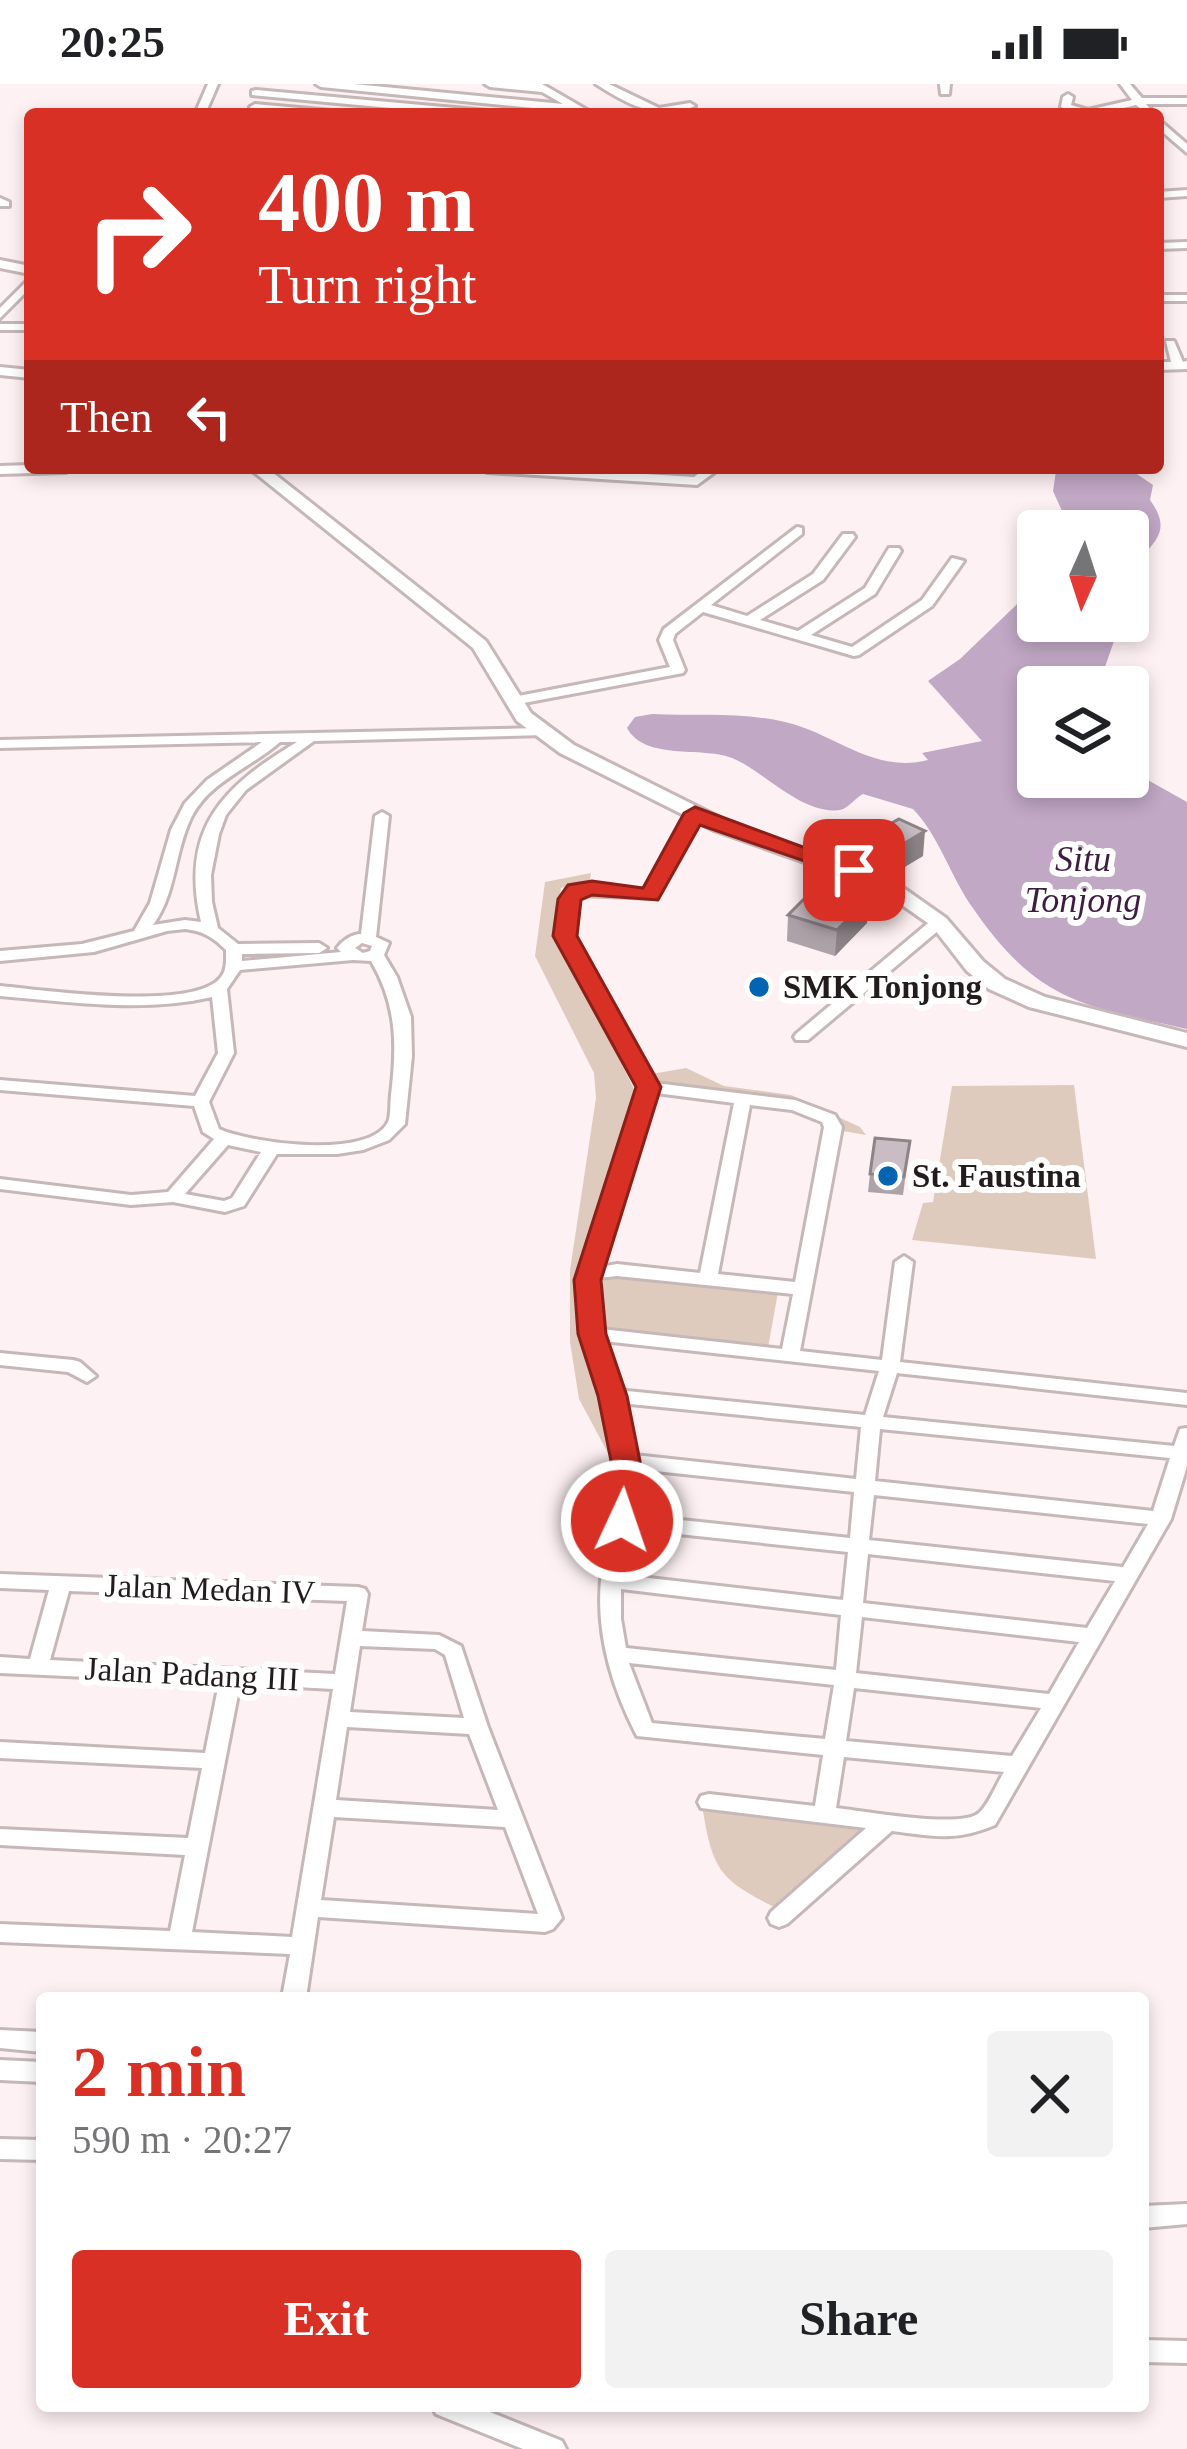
<!DOCTYPE html>
<html lang="en">
<head>
<meta charset="utf-8">
<style>
	:root { --surface:#fff; --page:#f2f2f2; --text:#202124; --muted:#757577; --accent:#d93025 }
	body { margin:0; font-family:"Times New Roman",serif; background:var(--page); color:var(--text); height:100vh; display:flex; flex-direction:column; font-size:45px; white-space:nowrap }
	* { box-sizing:border-box; margin:0 }
	p { font-size:39px; color:var(--muted) }
	.icon { flex:none; width:66px; height:66px; fill:none; stroke:currentColor; stroke-width:2; stroke-linecap:round; stroke-linejoin:round }
	.map { position:relative; flex:1; overflow:hidden }
	.side { position:absolute; left:36px; top:1908px; width:1113px; height:420px; display:flex; flex-direction:column; background:var(--surface); border-radius:12px; box-shadow:0 6px 18px #0003 }
	.side>* { flex:none }
	.guide { position:absolute; left:24px; top:24px; width:1140px; height:366px; border-radius:12px; box-shadow:0 6px 18px #0003; background:#d93025; color:#fff; overflow:hidden }
	.needle { width:78px; rotate:183deg }
	.controls { position:absolute; left:1017px; top:426px; display:grid; gap:24px }
	.controls a { display:grid; place-items:center; width:132px; height:132px; border-radius:12px; background:var(--surface); box-shadow:0 6px 18px #0003; font-size:60px }
	.pin { position:absolute; display:grid; place-items:center; width:102px; height:102px; color:#fff; margin:-51px; border-radius:24px; box-shadow:0 6px 18px #0006 }
	.me { position:absolute; width:132px; margin:-66px; rotate:3deg; stroke-linejoin:round; filter:drop-shadow(0 0 9px #0008) }
	.turn { display:flex; align-items:center; gap:42px; height:252px; padding:0 36px; font-size:54px }
	.turn .icon { width:156px; height:156px; stroke-width:2.5 }
	.turn b { display:block; font-size:84px; line-height:102px }
	.then { display:flex; align-items:center; height:114px; padding:0 36px; background:#0003; gap:24px; font-size:45px }
	.round { display:grid; place-items:center; flex:none; width:126px; height:126px; border-radius:12px; background:var(--page) }
	.headline { display:flex; align-items:center; justify-content:space-between; height:204px; padding:0 36px }
	h1 { font-size:72px; font-weight:800; line-height:90px; color:var(--accent) }
	.action { display:flex; gap:24px; margin-top:auto; padding:24px 36px }
	.action a { flex:1; height:138px; border-radius:12px; background:var(--accent); color:#fff; font-size:48px; font-weight:800; line-height:138px; text-align:center }
	.action a+a { background:var(--page); color:var(--text) }
	.status { display:flex; justify-content:space-between; align-items:center; height:84px; padding:0 60px; background:var(--surface); direction:ltr }
	.status svg { height:33px; fill:currentColor }
	.map>svg:first-child { display:block }
	.green { fill:#dfcbbd }
	.water { fill:#c1a8c5 }
	.lines { fill:none; stroke-linecap:round; stroke-linejoin:round }
	.minor-casing { stroke:#c6b7b8; stroke-width:6 }
	.secondary-casing { stroke:#c6b7b8; stroke-width:6 }
	.minor { fill:#fff; fill-rule:evenodd }
	.secondary { fill:#fff; fill-rule:evenodd }
	.wall { fill:#ada2a8 }
	.shaded-wall { fill:#8d8488 }
	.building { fill:#c9bcc3; stroke:#8d8488; stroke-width:3 }
	.route { fill:#d93025; stroke:#8d1f18; stroke-width:3 }
	.poi-dot { fill:#0364b1; stroke:#fff; stroke-width:4.5 }
	.labels { text-anchor:middle; dominant-baseline:central; stroke-width:12; stroke-linejoin:round; paint-order:stroke }
	.poi-label { font-size:33px; font-weight:bold; fill:#221c1d; stroke:#fff; text-anchor:start }
	.street-label { font-size:33px; fill:#221c1d; stroke:#fff }
	.water-label { font-size:36px; font-style:italic; fill:#3e1d43; stroke:#fff }
</style>
</head>
<body>
<div class="status"><b>20:25</b><svg viewBox="0 0 49 12"><path d="M0 12V9h3v3zM5 12V6h3v6zM10 12V3h3v9zM15 12V0h3v12zM26 1h20v11H26zM47 4h2v5h-2z"/></svg></div>
<div class="map">
<svg width="1187" height="2365" viewBox="0 0 1187 2365">
	<rect width="100%" height="100%" fill="#fef1f3"/>
	<g class="green">
		<polygon points="591,789 590,796 561,804 555,847 636,1009 587,1243 594,1306 609,1319 617,1386 579,1315 570,1258 570,1186 596,1014 594,989 535,872 545,798"/>
		<polygon points="686,984 724,1002 791,1011 860,1043 866,1051 837,1046 791,1017 655,1001 646,991"/>
		<polygon points="1074,1001 1096,1175 912,1156 923,1119 933,1118 952,1002"/>
		<polygon points="604,1191 778,1208 768,1264 599,1247"/>
		<path d="M703,1727L869,1747L778,1825C723,1797 713,1790 703,1727Z"/>
	</g>
	<g class="water">
		<path d="M1048,384H1128L1153,401L1150,416C1179,455 1140,462 1131,493C1128,505 1133,511 1128,522V447H1071L1053,407L1056,387Z"/>
		<path d="M1038,500V537H1121L1098,603H1038V693H1128V663L1146,695L1187,718V945C1079,921 1037,918 970,820C950,790 938,751 913,725L863,710C855,714 849,724 840,726C801,731 763,686 732,674C701,662 645,677 627,644L635,633L652,630C695,632 743,628 785,638C834,649 873,690 928,676L922,669L982,657L928,597L960,575Z"/>
	</g>
	<g class="lines">
		<g class="minor-casing">
			<g id="minor">
				<polygon points="208,0 218,0 205,30 195,30"/>
				<polygon points="316,0 353,0 563,20 542,8 490,3 485,0 542,0 594,30 321,3"/>
				<path d="M596,0H609L659,24L690,19L695,22C659,37 630,22 596,0Z"/>
				<polygon points="940,0 950,0 949,10 941,10"/>
				<path d="M1120,0H1130L1142,14H1187V20H1146L1151,26L1146,29L1136,21C1110,27 1087,35 1061,23L1063,13L1068,10L1073,13L1071,21L1088,26L1132,16Z"/>
				<polygon points="256,6 488,27 493,30 455,30 252,11 252,7"/>
				<polygon points="255,20 332,27 337,30 251,25 250,23"/>
				<polygon points="1158,35 1187,60 1187,69 1158,44"/>
				<polygon points="1187,106 1187,112 1158,114 1158,108"/>
				<polygon points="0,114 9,118 9,122 0,122"/>
				<polygon points="1187,158 1187,164 1158,165 1158,159"/>
				<polygon points="30,194 30,204 0,234 0,224"/>
				<rect x="1158" y="211" width="29" height="6"/>
				<rect x="0" y="240" width="30" height="6"/>
				<polygon points="1166,257 1174,257 1183,278 1187,277 1187,285 1158,286 1158,278 1171,278"/>
				<polygon points="0,283 30,286 30,294 0,291"/>
				<polygon points="30,381 30,384 72,384 66,388 0,390 0,382"/>
				<polygon points="481,384 548,384 694,393 706,384 720,384 697,401 487,388"/>
				<polygon points="797,443 802,444 802,450 711,521 747,532 813,490 843,450 853,450 855,453 823,496 760,536 798,547 865,504 889,464 899,464 901,467 875,510 811,551 852,563 922,516 952,474 964,477 932,522 859,571 854,572 703,528 675,550 673,556 685,586 683,589 513,621 506,617 513,613 670,583 659,556 664,545"/>
				<path d="M540,644L547,648L545,651L314,657L246,706L226,731L219,750L211,791L212,818L218,844L238,860L319,859L327,864L319,869L242,870V877L341,868L337,864C342,857 352,850 361,850L375,732L382,728L389,732L376,853L389,859L384,871L397,893L411,933L412,972L405,1040L389,1056L363,1066L337,1070H277L244,1122L225,1128L173,1118L131,1121L0,1105V1095L131,1111L168,1108L214,1055L203,1048L194,1022L0,1006V996L195,1012L218,969L212,913C142,929 71,918 0,912V902C42,906 195,928 221,893C227,886 226,875 226,866C213,853 203,847 185,845L167,847L94,868L0,877V867L82,860L134,847L150,819L171,746L185,719L207,696L262,658L0,664V656ZM280,658H297C224,702 179,744 201,838L185,836L153,841C177,808 174,767 192,732C210,697 252,683 280,658ZM362,859L372,862L370,867L363,869L355,864ZM353,876L371,877C397,921 397,961 391,1011C390,1018 391,1032 388,1038C369,1076 250,1059 219,1045L209,1018L234,969L227,905L240,886ZM228,1061L261,1068L232,1114L224,1117L185,1110Z"/>
				<path d="M695,725L702,729L655,814L581,811L577,817L573,852L655,999L795,1016L835,1031L842,1043L800,1267L882,1276L895,1178L904,1172L913,1178L900,1278L1187,1309V1321L897,1289L883,1333L1174,1362L1180,1345L1187,1344V1382L1171,1435L995,1741C955,1758 934,1752 892,1747L787,1840L779,1843L771,1840L768,1834L771,1828L866,1744L701,1724L698,1718L701,1712L709,1710L815,1722L823,1671L637,1652C610,1600 593,1540 603,1481C609,1451 620,1421 617,1390C611,1320 577,1264 580,1190L641,1003L557,852L561,816L572,803L577,801L645,806L688,729ZM656,1009L734,1019L700,1189L617,1180L601,1183ZM750,1021L792,1026L822,1038L824,1043L795,1198L718,1190ZM617,1192L793,1210L782,1265L601,1245L598,1194ZM603,1257L879,1287L865,1331L617,1306ZM620,1319L861,1343L856,1395L634,1371ZM880,1345L1170,1374L1153,1427L875,1397ZM636,1385L854,1408L850,1454L634,1431ZM874,1411L1148,1440L1123,1483L869,1456ZM631,1445L848,1468L843,1516L622,1491ZM868,1470L1115,1497L1087,1544L863,1519ZM621,1505L841,1531L836,1586L626,1564L621,1535ZM862,1533L1079,1558L1049,1610L856,1589ZM629,1579L834,1601L825,1655L652,1639ZM854,1604L1041,1624L1012,1672L846,1657ZM844,1673L1004,1688C997,1699 989,1720 979,1729C961,1745 863,1727 836,1724Z"/>
				<polygon points="939,833 947,838 945,841 808,956 796,956 794,953 796,950 933,835"/>
				<polygon points="0,1269 73,1276 80,1278 96,1292 87,1298 68,1288 0,1281"/>
				<path d="M0,1490L358,1503L365,1505L368,1510L362,1547L439,1551L461,1562L488,1643L562,1834L553,1845L545,1848L318,1833L306,1914H282L290,1870L0,1858V1840L170,1847L185,1771L0,1761V1745L188,1754L202,1684L0,1674V1658L205,1669L219,1599L0,1589V1573L30,1575L49,1506L0,1504ZM69,1507L347,1517L335,1590L50,1576ZM360,1562L435,1565L445,1571L464,1634L350,1628ZM240,1600L333,1605L292,1853L192,1848ZM347,1643L469,1650L498,1726L336,1716ZM334,1733L505,1743L538,1830L321,1816Z"/>
				<polygon points="0,1946 42,1948 42,1968 0,1964"/>
				<polygon points="0,1976 42,1978 42,1998 0,1996"/>
				<polygon points="0,2055 42,2056 42,2076 0,2075"/>
				<polygon points="1187,2120 1187,2140 1143,2144 1143,2122"/>
				<polygon points="1143,2256 1187,2257 1187,2279 1143,2278"/>
				<polygon points="432,2322 475,2322 562,2357 566,2365 523,2365 436,2330"/>
			</g>
		</g>
		<g class="secondary-casing">
			<g id="secondary">
				<polygon points="0,176 30,182 30,190 0,184"/>
				<polygon points="249,384 267,384 486,557 531,629 574,661 728,738 892,796 946,834 983,877 1005,895 1045,913 1187,949 1187,963 1029,923 989,905 967,887 932,842 878,804 714,746 560,669 517,637 473,564"/>
			</g>
		</g>
		<use href="#minor" class="minor"/>
		<use href="#secondary" class="secondary"/>
	</g>
	<g class="wall">
		<polygon points="863,755 923,772 891,791 862,781"/>
		<polygon points="869,814 867,839 835,872 787,857 788,831"/>
		<polygon points="910,1057 903,1111 868,1108 870,1090"/>
	</g>
	<g class="shaded-wall">
		<polygon points="925,747 923,772 891,791 893,766"/>
		<polygon points="869,814 867,839 835,872 837,846"/>
	</g>
	<g class="building">
		<polygon points="899,735 925,747 893,766 863,755"/>
		<polygon points="820,799 869,814 837,846 788,831"/>
		<polygon points="875,1054 910,1057 904,1093 870,1090"/>
	</g>
	<polygon class="route" points="695,723 865,786 854,793 845,791 700,741 658,816 592,811 581,816 577,852 661,1003 601,1196 606,1250 627,1312 640,1377 637,1437 622,1448 608,1437 611,1377 598,1312 578,1250 574,1196 636,1003 553,852 558,815 568,801 592,797 643,804 684,729"/>
	<g class="poi-dot">
		<circle cx="759" cy="903" r="12"/>
		<circle cx="888" cy="1092" r="12"/>
	</g>
	<g class="labels">
		<g class="poi-label">
			<text x="783" y="903">SMK Tonjong</text>
			<text x="912" y="1092">St. Faustina</text>
		</g>
		<g class="street-label">
			<text transform="translate(210 1505) rotate(2)">Jalan Medan IV</text>
			<text transform="translate(192 1590) rotate(3)">Jalan Padang III</text>
		</g>
		<g class="water-label">
			<text x="1083" y="775">Situ<tspan x="1083" dy="41">Tonjong</tspan></text>
		</g>
	</g>
</svg>
<div class="controls">
<a><svg class="needle" viewBox="-14 -14 28 28"><path d="M0-13l5 13h-10z" fill="#e53935"/><path d="M0 13l5-13h-10z" fill="#757577"/></svg></a>
<a><svg class="icon" aria-label="layers" viewBox="0 0 24 24"><path d="M12 4l9 5-9 5-9-5zM3 14l9 5 9-5"/></svg></a>
</div>
<div class="pin" style="left:854px;top:786px;background:#d93025"><svg class="icon" aria-label="arrive" viewBox="0 0 24 24"><path d="M6 21V4h12l-3 4 3 4H6"/></svg></div>
<svg class="me" style="left:622px;top:1437px" viewBox="-20 -20 40 40"><circle r="17" fill="#d93025" stroke="#fff" stroke-width="3"/><path d="M0-11L8 9 0 5-8 9z" fill="#fff"/></svg>
<div class="guide">
<div class="turn"><svg class="icon" aria-label="right" viewBox="0 0 24 24"><path d="M7 20v-9h11M14 6l5 5-5 5"/></svg><div><b>400 m</b>Turn right</div></div>
<div class="then">Then<svg class="icon" aria-label="left" viewBox="0 0 24 24"><path d="M17 20v-9H6M10 6l-5 5 5 5"/></svg></div>
</div>
<section class="side">
<div class="headline"><div><h1>2 min</h1><p>590 m · 20:27</p></div><a class="round"><svg class="icon" aria-label="close" viewBox="0 0 24 24"><path d="M6 6l12 12M18 6L6 18"/></svg></a></div>
<div class="action"><a>Exit</a><a>Share</a></div>
</section>
</div>
</body>
</html>
